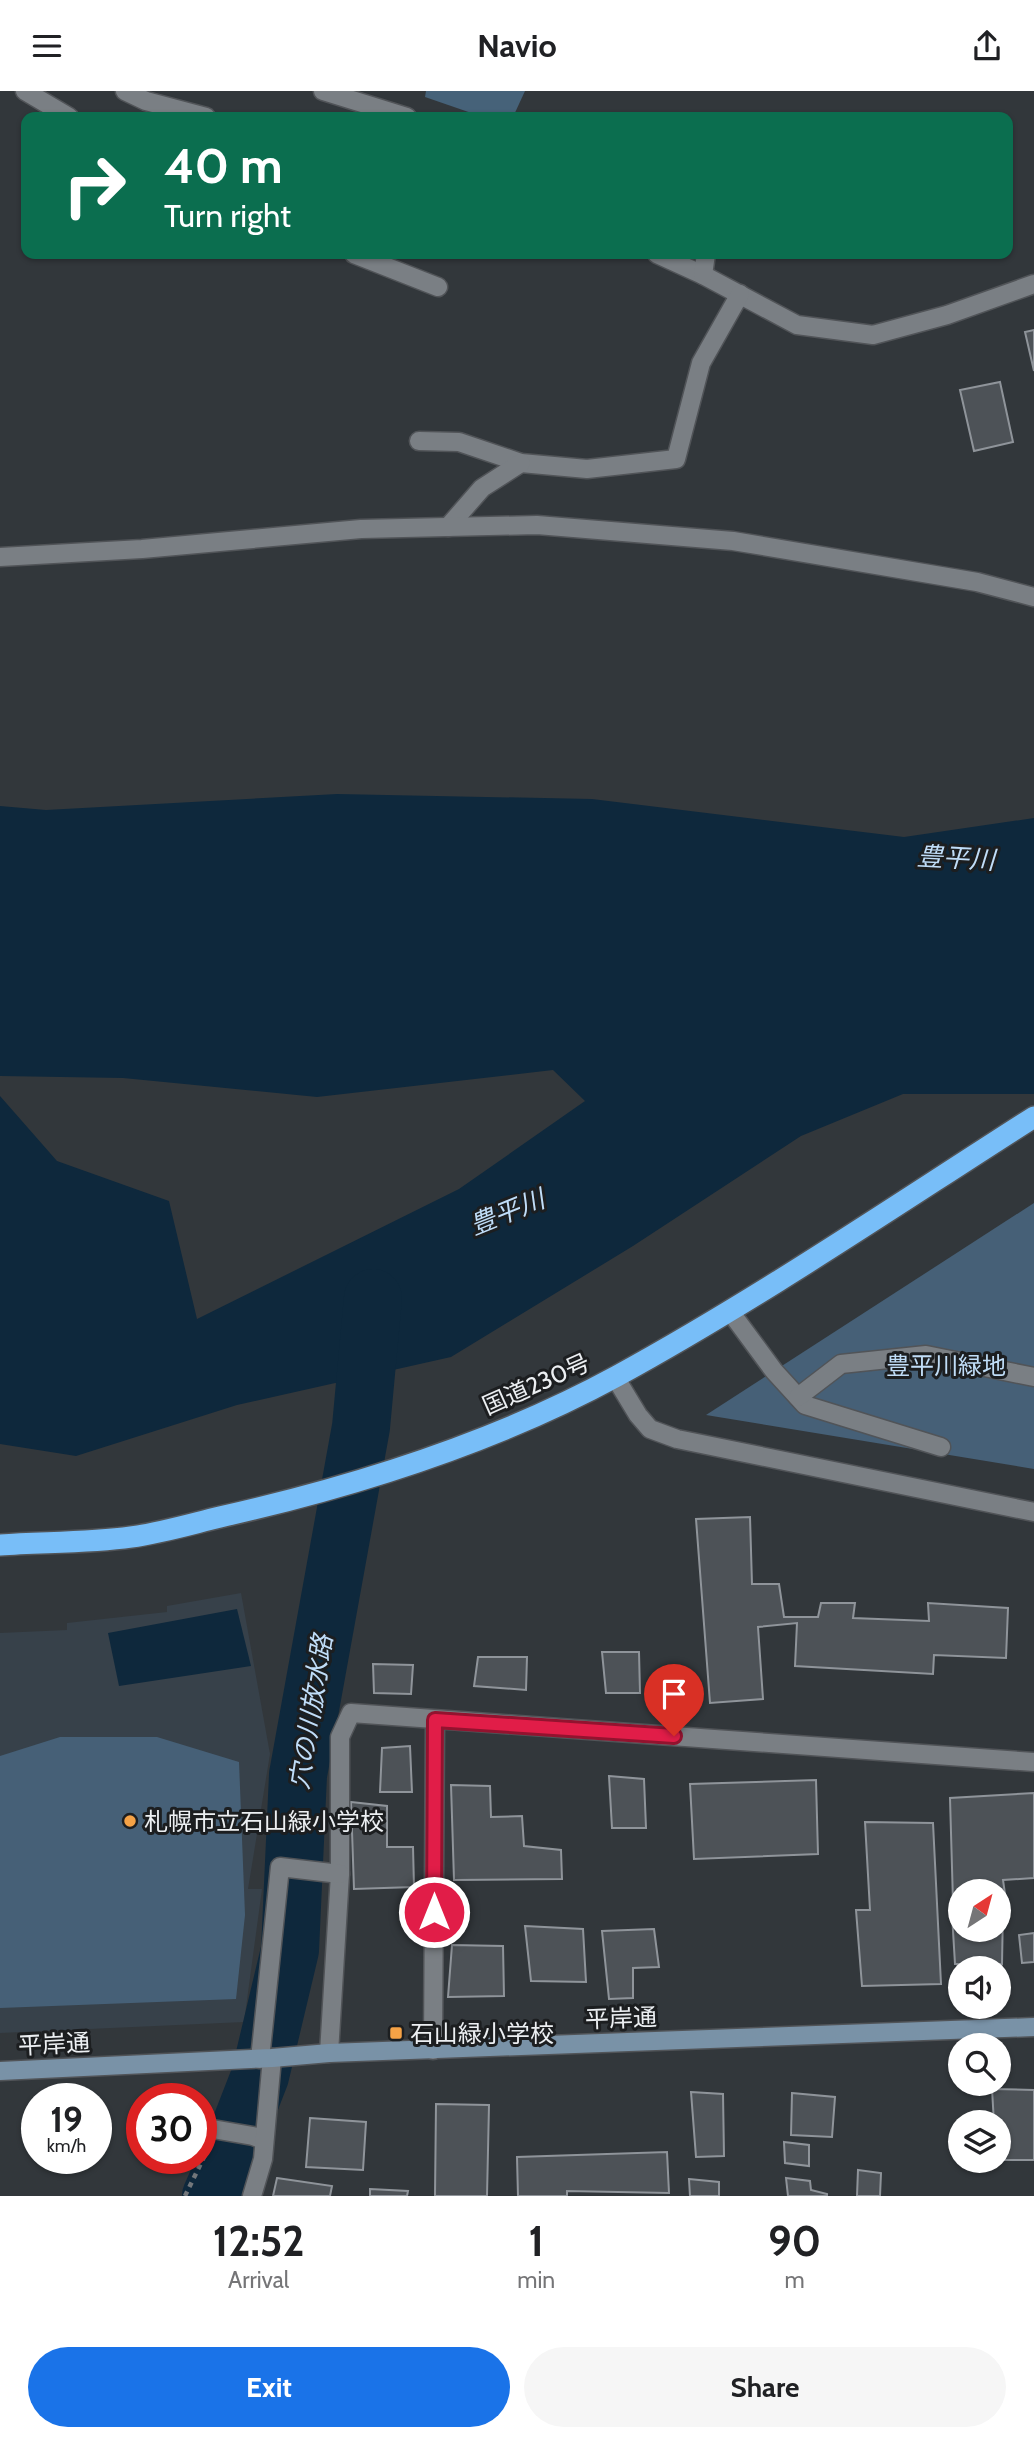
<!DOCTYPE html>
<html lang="en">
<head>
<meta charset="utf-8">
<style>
	:root { --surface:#fff; --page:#f6f6f6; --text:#202124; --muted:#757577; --accent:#1a73e8 }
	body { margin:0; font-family:Cabin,"Noto Sans JP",sans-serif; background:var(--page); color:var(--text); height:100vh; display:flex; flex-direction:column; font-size:26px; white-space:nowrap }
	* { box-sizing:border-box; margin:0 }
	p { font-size:23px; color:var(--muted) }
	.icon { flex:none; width:38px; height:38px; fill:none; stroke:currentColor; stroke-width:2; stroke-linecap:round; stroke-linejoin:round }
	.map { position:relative; height:2105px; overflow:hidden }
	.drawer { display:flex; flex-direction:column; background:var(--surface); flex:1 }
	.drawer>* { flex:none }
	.top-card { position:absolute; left:21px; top:21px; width:992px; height:147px; border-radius:14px; box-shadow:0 2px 5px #0004; background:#0b6e4f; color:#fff; overflow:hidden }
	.needle { width:46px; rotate:36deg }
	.fabs { position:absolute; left:948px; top:1788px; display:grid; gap:14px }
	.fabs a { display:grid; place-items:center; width:63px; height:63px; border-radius:50%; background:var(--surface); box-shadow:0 2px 5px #0004; font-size:35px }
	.speed { position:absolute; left:21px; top:1992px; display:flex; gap:14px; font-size:35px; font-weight:700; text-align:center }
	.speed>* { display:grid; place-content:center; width:91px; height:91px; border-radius:50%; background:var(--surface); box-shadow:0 2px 5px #0004; line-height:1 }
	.speed small { font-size:18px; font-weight:400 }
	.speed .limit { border:10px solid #d22; background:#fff; color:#111 }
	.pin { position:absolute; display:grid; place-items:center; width:60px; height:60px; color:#fff; margin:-72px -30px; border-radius:50% 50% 50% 0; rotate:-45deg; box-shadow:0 0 7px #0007 }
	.pin .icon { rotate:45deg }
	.me { position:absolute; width:77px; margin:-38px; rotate:0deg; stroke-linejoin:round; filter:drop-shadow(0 0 5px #0008) }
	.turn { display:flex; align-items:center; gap:24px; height:147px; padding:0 28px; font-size:32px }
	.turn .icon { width:91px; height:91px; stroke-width:2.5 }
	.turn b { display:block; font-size:49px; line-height:60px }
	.eta { display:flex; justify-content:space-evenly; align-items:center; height:119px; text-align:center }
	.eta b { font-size:42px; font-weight:700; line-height:49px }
	.cta { display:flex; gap:14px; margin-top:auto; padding:14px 28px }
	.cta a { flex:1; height:80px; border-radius:42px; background:var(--accent); color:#fff; font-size:28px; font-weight:700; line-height:80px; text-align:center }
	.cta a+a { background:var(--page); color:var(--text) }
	header { display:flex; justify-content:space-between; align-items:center; height:91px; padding:0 28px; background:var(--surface); font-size:32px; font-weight:700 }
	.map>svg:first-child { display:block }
	.built { fill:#37414a }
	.green { fill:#466077 }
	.forest { fill:#466279 }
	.water { fill:#0e283c }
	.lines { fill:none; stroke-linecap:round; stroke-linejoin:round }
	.river { stroke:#0e283c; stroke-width:58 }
	.building { fill:#4d5257; stroke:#8f949a; stroke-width:2 }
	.lane-casing { stroke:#515458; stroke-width:21 }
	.street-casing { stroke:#515458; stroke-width:21 }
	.secondary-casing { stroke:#515458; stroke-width:21 }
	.highway-casing { stroke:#515458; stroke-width:24 }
	.path { stroke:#73777b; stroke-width:4.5; stroke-dasharray:5 5; stroke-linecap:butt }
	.lane { stroke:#7a7f84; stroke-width:18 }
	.street { stroke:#7a7f84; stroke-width:18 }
	.secondary { stroke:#7992a7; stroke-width:18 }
	.highway { stroke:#78bef8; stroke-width:21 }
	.route-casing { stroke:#92132f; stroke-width:18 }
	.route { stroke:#e11d48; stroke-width:12 }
	.poi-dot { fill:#f5a246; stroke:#1c1e20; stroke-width:2.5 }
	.labels { text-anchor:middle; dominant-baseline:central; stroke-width:6; stroke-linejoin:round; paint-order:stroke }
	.park-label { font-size:24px; fill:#c0ddf7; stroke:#1c1e20 }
	.street-label { font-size:24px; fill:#eceff2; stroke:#1c1e20 }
	.poi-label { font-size:24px; fill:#eceff2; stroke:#1c1e20; text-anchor:start }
	.water-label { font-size:26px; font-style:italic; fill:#c0ddf8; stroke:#1c1e20 }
</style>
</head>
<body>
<header><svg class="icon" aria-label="menu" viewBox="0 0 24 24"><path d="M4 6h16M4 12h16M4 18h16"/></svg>Navio<svg class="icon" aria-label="share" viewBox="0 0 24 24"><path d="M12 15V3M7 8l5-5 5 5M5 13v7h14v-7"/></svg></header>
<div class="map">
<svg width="1034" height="2105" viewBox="0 0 1034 2105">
	<rect width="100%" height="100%" fill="#32373b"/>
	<polygon class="built" points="241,1502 270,1663 248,1798 262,1798 244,1931 0,1942 0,1542 67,1539 67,1532 167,1521 167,1515"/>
	<g class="green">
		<polygon points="1034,1112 1034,1378 706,1324"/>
		<polygon points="60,1646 157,1646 239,1671 245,1824 236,1908 0,1917 0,1665"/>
	</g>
	<polygon class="forest" points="426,0 525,0 513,26 483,26 425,6"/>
	<g class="water">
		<polygon points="337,703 592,708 904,746 1034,727 1034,1003 903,1003 801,1045 633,1155 451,1266 237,1314 76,1365 0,1353 0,1005 57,1070 169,1110 197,1228 459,1098 585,1010 553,979 317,1006 123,987 0,985 0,715 46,719"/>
		<polygon points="237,1518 251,1575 119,1595 108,1542"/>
	</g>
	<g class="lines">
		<polyline class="river" points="211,2105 230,2062 260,1985 290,1859 298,1684 361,1336 373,1207"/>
	</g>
	<g class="building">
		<polygon points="1034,239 1034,280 1025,241"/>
		<polygon points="1000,291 1013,351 974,360 960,299"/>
		<polygon points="750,1426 752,1493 779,1493 784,1526 818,1526 821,1512 855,1512 853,1527 929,1530 928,1512 1008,1517 1006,1567 934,1564 933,1583 795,1575 797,1532 758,1536 763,1608 710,1612 696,1428"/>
		<polygon points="602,1561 639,1561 640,1602 606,1602"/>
		<polygon points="478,1566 527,1566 526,1599 474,1595"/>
		<polygon points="373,1573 413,1574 411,1603 374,1602"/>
		<polygon points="410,1655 412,1701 380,1701 382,1657"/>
		<polygon points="609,1685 644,1688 646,1737 612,1737"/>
		<polygon points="816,1689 818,1763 694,1768 690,1693"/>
		<polygon points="451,1694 490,1695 491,1726 522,1725 524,1755 561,1759 562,1788 454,1789"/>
		<polygon points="1034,1702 1034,1787 1003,1789 1006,1810 999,1810 999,1801 961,1801 961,1811 953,1811 950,1707"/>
		<polygon points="351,1711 387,1715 387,1756 413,1756 414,1796 354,1798"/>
		<polygon points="865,1731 933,1732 941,1893 862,1895 856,1819 870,1819"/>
		<polygon points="999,1817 1003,1818 1002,1873 955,1873 952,1823 961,1824 961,1839 999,1839"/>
		<polygon points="525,1835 583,1838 586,1891 531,1890"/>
		<polygon points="654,1838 659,1876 633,1877 633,1907 609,1908 602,1840"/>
		<polygon points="1034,1842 1034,1871 1022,1872 1019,1844"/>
		<polygon points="452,1854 503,1855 504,1905 448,1906"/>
		<polygon points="992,1998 1034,1999 1034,2069 999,2069 999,2032 994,2032"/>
		<polygon points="691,2001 723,2003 724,2065 696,2066"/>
		<polygon points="792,2002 835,2006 832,2046 791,2044"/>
		<polygon points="436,2013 489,2014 487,2105 435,2105"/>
		<polygon points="310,2027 366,2031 363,2079 306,2076"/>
		<polygon points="784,2051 809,2054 809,2075 785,2072"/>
		<polygon points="667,2061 669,2102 567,2100 567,2105 518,2105 517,2066"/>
		<polygon points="858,2079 881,2082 880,2105 857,2105"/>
		<polygon points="277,2087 332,2095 330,2105 273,2105"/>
		<polygon points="786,2087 810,2090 811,2099 827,2103 827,2105 788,2105"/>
		<polygon points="689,2088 719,2091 719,2105 690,2105"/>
		<polygon points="370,2098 408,2100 407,2105 370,2105"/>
	</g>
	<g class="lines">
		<g class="lane-casing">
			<g id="lane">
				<polyline points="25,0 69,26"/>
				<polyline points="125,0 146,10 206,26"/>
				<polyline points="323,0 407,26"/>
				<polyline points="354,163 438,196"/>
				<polyline points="657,163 703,184 797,234 873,244 947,224 1034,193"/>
				<polyline points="703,184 706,163"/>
				<polyline points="419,350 459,351 521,372 587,378 676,368 701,272 740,203"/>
				<polyline points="448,436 482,397 521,372"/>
				<polyline points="0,466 142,458 361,438 537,434 733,450 977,491 1034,506"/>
				<polyline points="201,2036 253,2045 264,2049"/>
				<polyline points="252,2105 263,2068 272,1967"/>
			</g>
		</g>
		<g class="street-casing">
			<g id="street">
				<polyline points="729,1219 774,1280 805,1314 941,1356"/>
				<polyline points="615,1286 638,1324 650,1338 677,1348 1034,1421"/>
				<polyline points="798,1306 841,1273 926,1264 1034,1286"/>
				<polyline points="433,1959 435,1629"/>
				<polyline points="329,1962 340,1783 340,1646 351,1622 1034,1671"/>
				<polyline points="260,1968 280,1776 340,1783"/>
			</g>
		</g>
		<g class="secondary-casing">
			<polyline id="secondary" points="0,1980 272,1967 329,1962 1034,1936"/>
		</g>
		<g class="highway-casing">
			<path id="highway" d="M0,1454C43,1451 88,1452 131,1446C161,1442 191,1433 220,1426C357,1395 494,1352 617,1285C761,1206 896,1114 1034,1026"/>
		</g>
		<polyline class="path" points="185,2105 206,2062"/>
		<use href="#lane" class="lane"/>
		<use href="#street" class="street"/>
		<use href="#secondary" class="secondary"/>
		<use href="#highway" class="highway"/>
	</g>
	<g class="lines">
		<g class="route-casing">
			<polyline id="route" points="434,1821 435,1629 674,1645"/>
		</g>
		<use href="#route" class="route"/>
	</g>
	<g class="poi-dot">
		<circle cx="130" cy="1730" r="7"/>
		<rect x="389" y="1935" width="14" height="14" rx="3.5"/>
	</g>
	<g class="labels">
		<g class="park-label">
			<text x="946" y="1274">豊平川緑地</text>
		</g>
		<g class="street-label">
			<text transform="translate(536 1293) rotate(-24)">国道230号</text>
			<text transform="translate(621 1927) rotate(-2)">平岸通</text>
			<text transform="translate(54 1953) rotate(-3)">平岸通</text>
		</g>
		<g class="poi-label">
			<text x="144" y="1730">札幌市立石山緑小学校</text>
			<text x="410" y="1942">石山緑小学校</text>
		</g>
		<g class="water-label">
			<text transform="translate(956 767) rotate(3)">豊平川</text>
			<text transform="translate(507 1121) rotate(-22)">豊平川</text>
			<text transform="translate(311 1621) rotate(-81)">穴の川放水路</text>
		</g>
	</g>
</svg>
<div class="fabs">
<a><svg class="needle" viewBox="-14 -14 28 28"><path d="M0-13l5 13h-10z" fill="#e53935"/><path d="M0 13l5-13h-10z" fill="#757577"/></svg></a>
<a><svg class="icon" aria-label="sound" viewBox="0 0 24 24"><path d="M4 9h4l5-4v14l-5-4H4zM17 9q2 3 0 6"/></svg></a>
<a><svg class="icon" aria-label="search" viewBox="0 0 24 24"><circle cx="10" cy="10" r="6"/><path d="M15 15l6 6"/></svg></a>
<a><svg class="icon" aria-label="layers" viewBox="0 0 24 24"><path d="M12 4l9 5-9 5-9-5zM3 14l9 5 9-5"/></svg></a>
</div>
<div class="speed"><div>19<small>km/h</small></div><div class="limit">30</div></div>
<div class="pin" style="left:674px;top:1645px;background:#d93025"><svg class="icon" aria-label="arrive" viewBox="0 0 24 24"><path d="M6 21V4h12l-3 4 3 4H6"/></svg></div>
<svg class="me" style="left:434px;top:1821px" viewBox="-20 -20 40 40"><circle r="17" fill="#e11d48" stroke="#fff" stroke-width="3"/><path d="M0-11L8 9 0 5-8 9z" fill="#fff"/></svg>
<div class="top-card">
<div class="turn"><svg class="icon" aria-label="right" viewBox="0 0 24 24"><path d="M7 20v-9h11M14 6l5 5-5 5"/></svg><div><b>40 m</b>Turn right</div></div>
</div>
</div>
<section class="drawer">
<div class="eta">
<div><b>12:52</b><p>Arrival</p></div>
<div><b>1</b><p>min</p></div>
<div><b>90</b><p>m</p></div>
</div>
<div class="cta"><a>Exit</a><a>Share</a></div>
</section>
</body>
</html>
